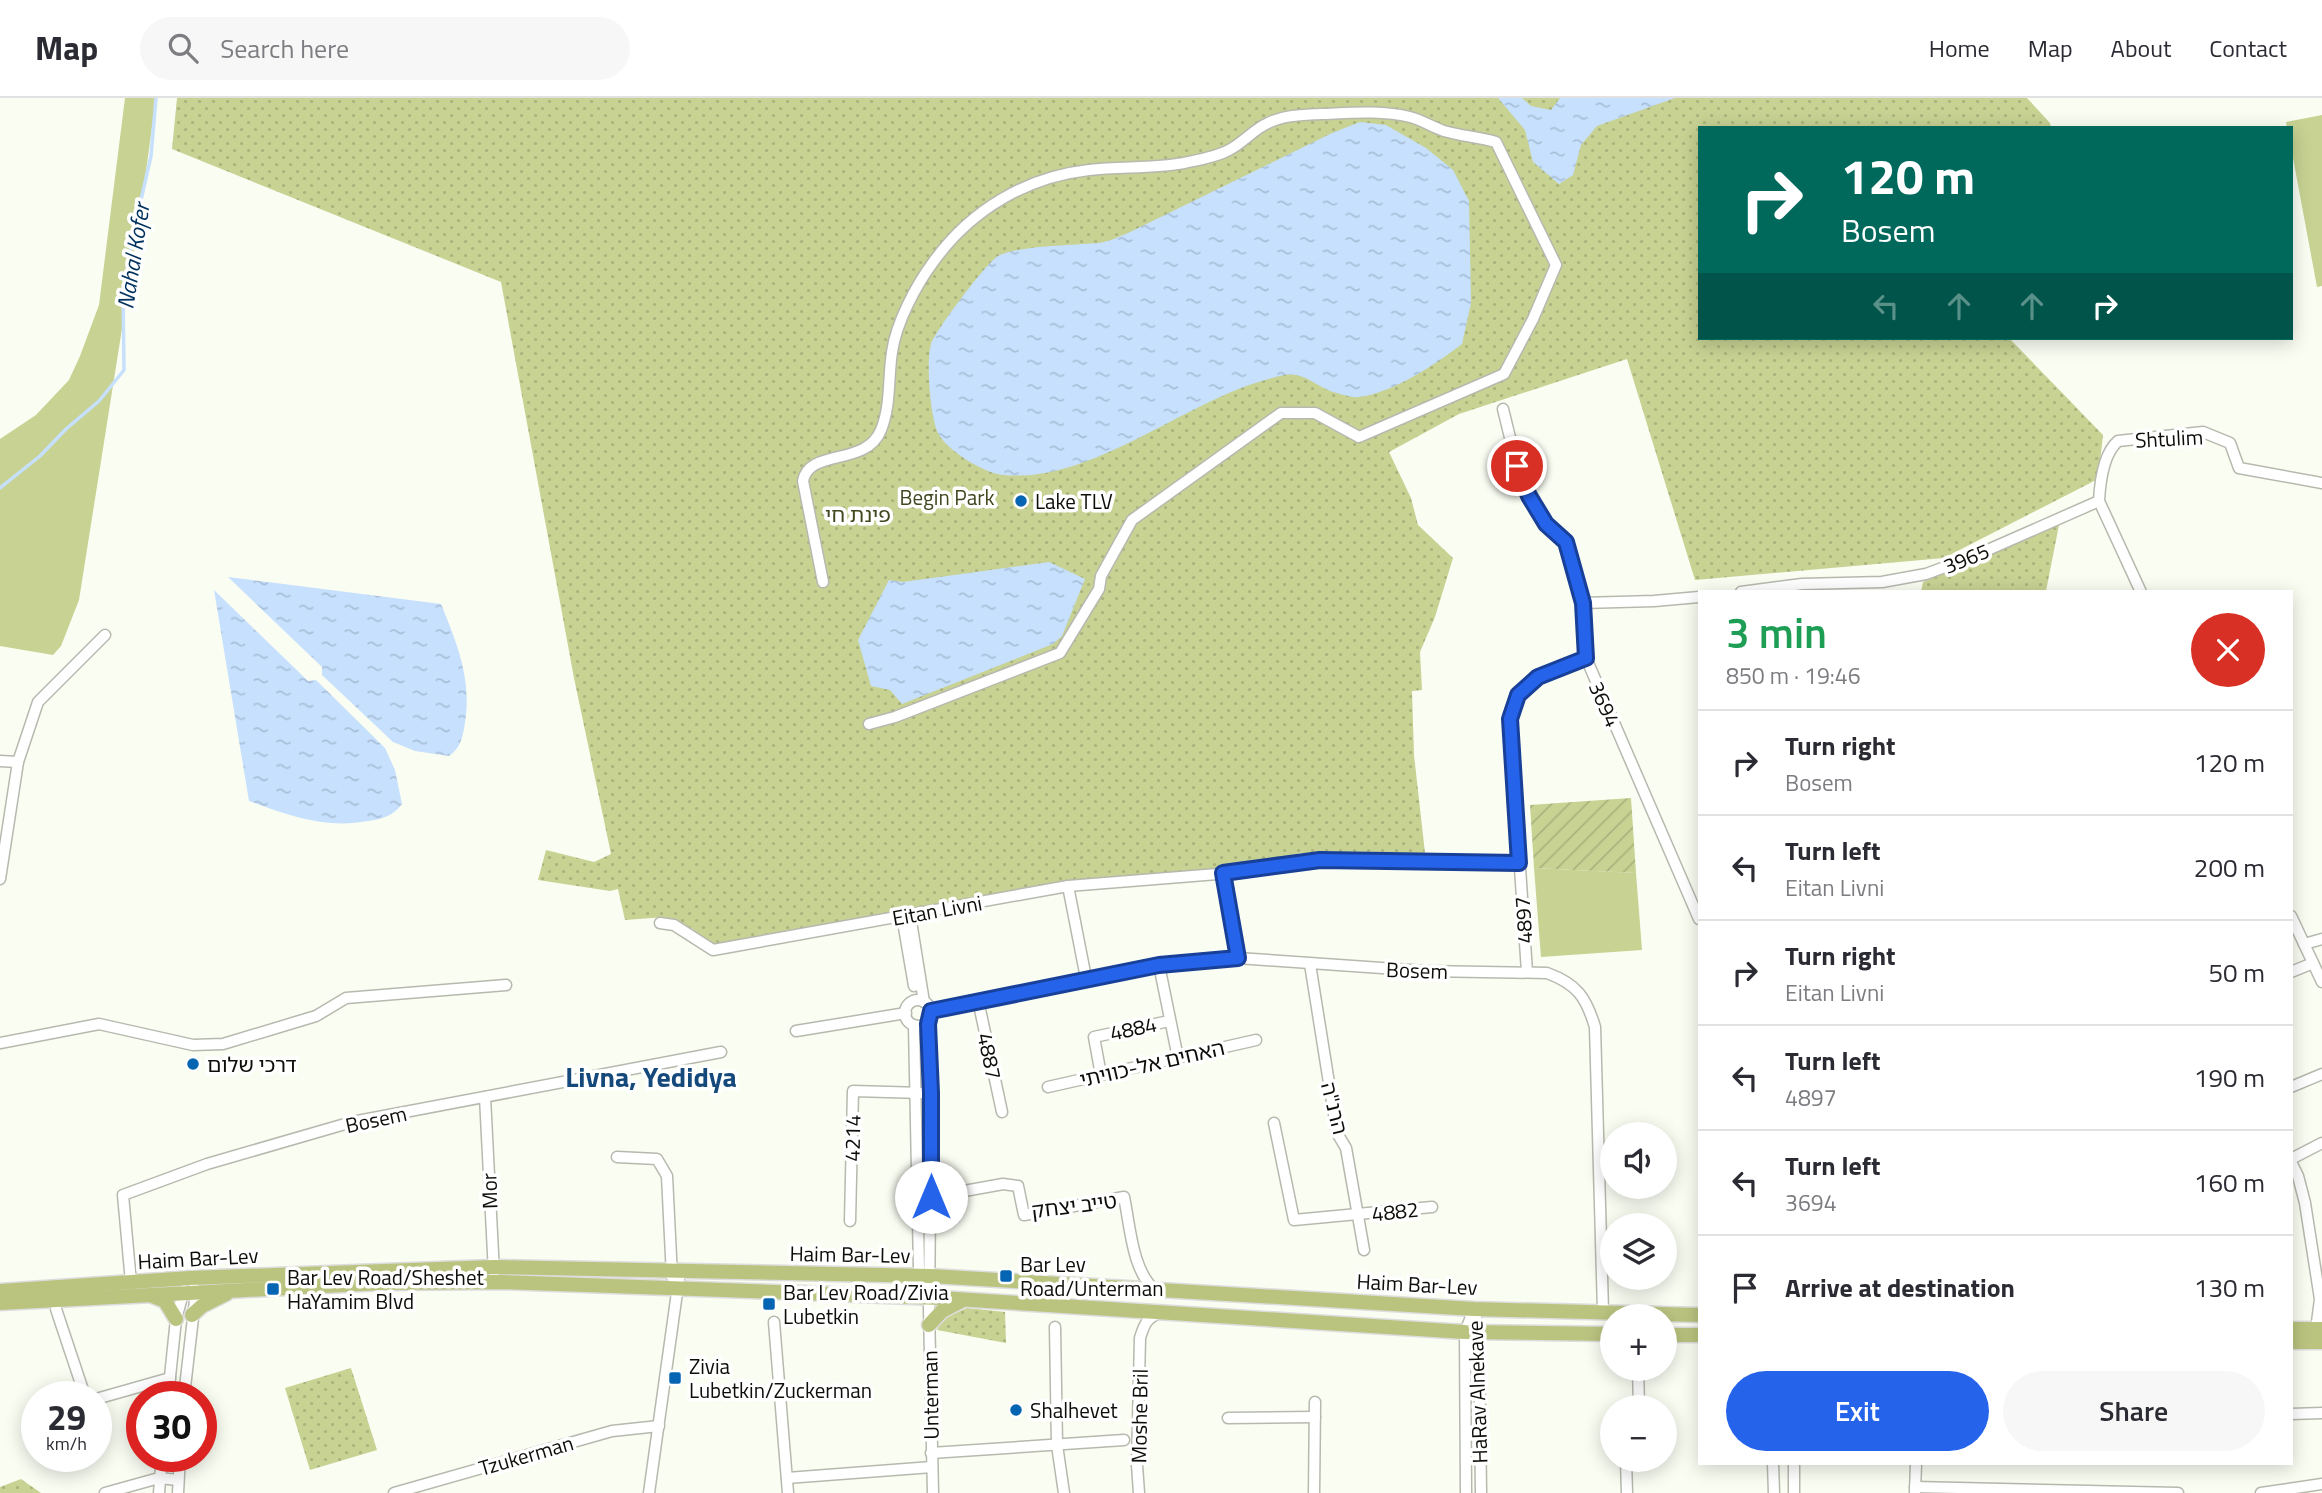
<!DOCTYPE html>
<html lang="en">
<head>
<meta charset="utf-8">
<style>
	:root { --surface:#fff; --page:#f7f7f7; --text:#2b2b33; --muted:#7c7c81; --line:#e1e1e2; --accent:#2563eb }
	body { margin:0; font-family:"Titillium Web","Noto Sans Hebrew",sans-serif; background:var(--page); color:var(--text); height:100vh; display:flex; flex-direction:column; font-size:26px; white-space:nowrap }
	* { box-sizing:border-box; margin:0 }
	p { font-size:23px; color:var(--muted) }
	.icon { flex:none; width:38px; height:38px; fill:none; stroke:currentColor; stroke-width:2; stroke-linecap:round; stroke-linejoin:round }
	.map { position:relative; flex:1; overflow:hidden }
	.side { position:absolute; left:1698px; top:492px; width:595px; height:875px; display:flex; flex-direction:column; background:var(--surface); border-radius:0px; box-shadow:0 4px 18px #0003 }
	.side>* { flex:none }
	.guide { position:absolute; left:1698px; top:28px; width:595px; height:214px; border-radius:0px; box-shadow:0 4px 18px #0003; background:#00695c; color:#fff; overflow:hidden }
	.fabs { position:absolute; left:1600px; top:1024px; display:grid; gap:14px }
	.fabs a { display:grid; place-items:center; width:77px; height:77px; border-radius:50%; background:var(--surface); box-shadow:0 4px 18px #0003; font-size:35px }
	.speed { position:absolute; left:21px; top:1283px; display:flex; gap:14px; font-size:35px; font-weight:700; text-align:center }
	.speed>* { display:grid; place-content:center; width:91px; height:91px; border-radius:50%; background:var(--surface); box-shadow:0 4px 18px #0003; line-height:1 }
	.speed small { font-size:18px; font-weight:400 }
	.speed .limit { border:10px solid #d22; background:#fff; color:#111 }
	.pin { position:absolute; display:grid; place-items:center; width:60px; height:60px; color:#fff; margin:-30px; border:4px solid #fff; border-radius:50%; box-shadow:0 2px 7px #0007 }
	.me { position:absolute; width:77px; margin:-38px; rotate:0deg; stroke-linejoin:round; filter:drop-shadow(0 0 5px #0008) }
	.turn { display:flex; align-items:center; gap:24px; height:147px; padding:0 28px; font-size:32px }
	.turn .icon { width:91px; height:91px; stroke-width:2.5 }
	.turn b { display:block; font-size:49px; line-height:60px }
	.lanes { display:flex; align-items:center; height:66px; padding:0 28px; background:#0003; justify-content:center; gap:35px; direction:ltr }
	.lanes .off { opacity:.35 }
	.round { display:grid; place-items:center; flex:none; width:74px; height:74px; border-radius:37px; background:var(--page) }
	.summary { display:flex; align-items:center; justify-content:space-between; height:119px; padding:0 28px }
	h1 { font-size:42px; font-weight:600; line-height:52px; color:#1e9e55 }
	.cta { display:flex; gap:14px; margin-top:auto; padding:14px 28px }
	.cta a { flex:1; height:80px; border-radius:42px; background:var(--accent); color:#fff; font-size:28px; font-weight:600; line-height:80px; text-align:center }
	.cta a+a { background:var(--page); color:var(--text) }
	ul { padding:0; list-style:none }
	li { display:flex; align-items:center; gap:21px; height:105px; padding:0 28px; border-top:2px solid var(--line) }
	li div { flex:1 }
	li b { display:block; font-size:26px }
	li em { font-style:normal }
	header { display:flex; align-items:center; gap:42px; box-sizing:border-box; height:98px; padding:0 35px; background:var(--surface); border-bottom:2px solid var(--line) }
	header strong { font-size:33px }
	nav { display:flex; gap:38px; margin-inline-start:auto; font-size:24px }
	.search { width:490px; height:63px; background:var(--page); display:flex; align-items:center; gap:18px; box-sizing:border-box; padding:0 24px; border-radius:38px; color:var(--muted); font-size:26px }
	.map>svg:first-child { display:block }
	.grass { fill:#c7d293 }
	.park { fill:url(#park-dots) }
	.garden { fill:url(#garden-furrows) }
	.water { fill:url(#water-ripples) }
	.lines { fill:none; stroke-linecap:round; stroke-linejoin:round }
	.stream { stroke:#c6e0fd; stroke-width:3.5 }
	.minor-casing { stroke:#b7b9af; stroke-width:13 }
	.major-casing { stroke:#ddd; stroke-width:17 }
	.minor { stroke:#fff; stroke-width:10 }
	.major { stroke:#bbc47f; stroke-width:14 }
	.route-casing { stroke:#184099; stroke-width:18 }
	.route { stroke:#2563eb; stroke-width:12 }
	.poi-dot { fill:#0665b2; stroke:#fff; stroke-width:2.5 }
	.labels { text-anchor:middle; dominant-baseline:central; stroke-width:7; stroke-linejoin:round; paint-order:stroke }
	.street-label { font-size:21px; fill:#0d0d0a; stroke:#fff }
	.park-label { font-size:21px; fill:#42471f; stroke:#fff }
	.poi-label { font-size:21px; fill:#0d0d0a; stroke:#fff; text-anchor:start }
	.water-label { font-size:23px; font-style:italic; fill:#00305c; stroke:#fff }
	.district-label { font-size:28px; font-weight:bold; fill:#15497b; stroke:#fff }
</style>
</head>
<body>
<header>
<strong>Map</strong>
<div class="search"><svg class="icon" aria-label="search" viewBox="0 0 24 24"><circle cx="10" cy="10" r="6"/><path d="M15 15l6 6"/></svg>Search here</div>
<nav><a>Home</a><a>Map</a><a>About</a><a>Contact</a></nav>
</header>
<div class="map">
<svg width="2322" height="1395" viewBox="0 0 2322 1395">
	<defs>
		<pattern id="park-dots" width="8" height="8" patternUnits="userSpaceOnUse" patternTransform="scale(1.75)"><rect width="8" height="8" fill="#c7d293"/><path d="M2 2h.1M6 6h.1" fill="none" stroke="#aab37d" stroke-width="1.8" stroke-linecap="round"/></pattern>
		<pattern id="garden-furrows" width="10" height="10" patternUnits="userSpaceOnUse" patternTransform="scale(1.75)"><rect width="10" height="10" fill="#c7d293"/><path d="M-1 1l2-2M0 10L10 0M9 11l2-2" fill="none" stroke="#aab37d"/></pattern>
		<pattern id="water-ripples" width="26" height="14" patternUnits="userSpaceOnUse" patternTransform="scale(1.75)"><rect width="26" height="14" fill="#c6e0fd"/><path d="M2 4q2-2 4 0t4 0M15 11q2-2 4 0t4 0" fill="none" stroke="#a9bfd8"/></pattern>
	</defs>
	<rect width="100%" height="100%" fill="#fafdf2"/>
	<g class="grass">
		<polygon points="125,0 156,0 140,117 79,502 61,548 53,557 0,548 0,341 36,317 69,282 80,258 99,207"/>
		<polygon points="2322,17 2322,188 2317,189 2291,49 2291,30 2287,30 2286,24"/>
		<polygon points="1534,770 1636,775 1642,852 1541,859"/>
	</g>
	<g class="park">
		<polygon points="177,0 2027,0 2050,25 2051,30 1699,30 1699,240 2009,240 2103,337 2098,381 1944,460 1695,482 1627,261 1459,316 1389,354 1411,400 1418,427 1453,460 1435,519 1420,554 1422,592 1412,593 1414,657 1425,755 1301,755 1224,772 1068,784 713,848 691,830 665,819 625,822 618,791 610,793 538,782 546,752 594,764 611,756 574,580 501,184 172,51"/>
		<polygon points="2059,427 2046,493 1921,494 1923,484"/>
		<polygon points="967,1210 1005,1214 1006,1245 937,1232 943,1220"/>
		<polygon points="351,1270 377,1352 310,1372 285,1290"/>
		<polygon points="21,1381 41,1395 0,1395 0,1389"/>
	</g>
	<polygon class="garden" points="1631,700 1636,775 1534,770 1530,707"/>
	<g class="water">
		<polygon points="1498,0 1522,0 1531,8 1551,12 1560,0 1675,0 1597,28 1581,47 1573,77 1559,86 1533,64 1525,32"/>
		<path d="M1360,24L1386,27L1426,50L1453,72L1469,103L1471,205L1462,246C1436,266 1393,295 1359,299C1352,300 1341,296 1333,294C1317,289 1304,274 1285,277C1193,294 1097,386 1003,377C985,376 945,351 938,335C930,318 926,264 931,246C936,232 986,165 998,158C1015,148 1076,147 1098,145C1108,144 1118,139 1128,135L1332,35Z"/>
		<polygon points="1049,464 1085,481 1062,538 1053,546 902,606 890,592 871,588 858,542 889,482 903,484"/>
		<path d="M228,479L441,506C457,545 472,582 465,624C463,638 461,650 449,658L415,653L393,644L322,577V569Z"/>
		<path d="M214,492L308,583L316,582L385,650L395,672L402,706C393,718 382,721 368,723C326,731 289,718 249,703Z"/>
	</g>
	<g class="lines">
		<polyline class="stream" points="0,390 40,358 66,331 99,303 124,272 123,195 133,137 151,58 156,0"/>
		<g class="minor-casing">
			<g id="minor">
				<polyline points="1503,311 1517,368 1529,398 1546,426 1566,444 1582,505 1586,560 1699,821"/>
				<path d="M823,484L803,383C809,350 866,369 881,332C891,308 888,279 892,254C896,225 916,187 934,163C971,112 1026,79 1089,72C1120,68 1152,71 1184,65C1198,62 1216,59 1229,52C1243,45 1254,31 1268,25C1284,17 1303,17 1320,16C1350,15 1380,12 1410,19C1422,22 1432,29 1444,33C1461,38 1479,39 1496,44L1556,167L1533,221L1504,276L1359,339L1315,315H1281L1132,422L1101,478L1099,491L1060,555L895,619L869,626"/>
				<polyline points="1741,494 1802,486 1882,484 1926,476 1974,458 2099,403"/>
				<path d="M2141,494L2099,403C2100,384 2103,356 2118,343L2203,334L2230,345L2239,370L2322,385"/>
				<polyline points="1582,505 1654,503 1699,499"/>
				<polyline points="0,663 18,664"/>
				<polyline points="1223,775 1238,860"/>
				<polyline points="0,781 18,664 38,604 105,537"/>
				<polyline points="1068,788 1086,880"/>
				<polyline points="910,817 924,904"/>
				<polyline points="902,818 914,888"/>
				<polyline points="2291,818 2322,884"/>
				<polyline points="660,825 674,827 713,852 1068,788 1230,775 1320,762 1519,765"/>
				<polyline points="2304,846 2322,841"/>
				<polyline points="1310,866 1337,1035 1346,1050 1364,1152"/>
				<polyline points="1159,867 1178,960"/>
				<polyline points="1527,874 1510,621 1518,597 1538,579 1586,560"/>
				<polyline points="2291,874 2313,865"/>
				<polyline points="978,902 1002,1014"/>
				<circle cx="918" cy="915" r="13"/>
				<path d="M931,913L1159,867L1238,860L1425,873L1547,875C1577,886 1586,899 1595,929L1603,1213"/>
				<polyline points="928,924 931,1003 929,1211 933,1395"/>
				<polyline points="914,927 919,1171 929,1199"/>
				<polyline points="796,933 906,915"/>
				<polyline points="0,945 99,926 193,947 223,946 316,918 346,900 506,887"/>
				<polyline points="1101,977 1094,939 1169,923"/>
				<polyline points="1048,989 1256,942"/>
				<polyline points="2291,989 2322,976"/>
				<polyline points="485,999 494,1175"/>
				<polyline points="1274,1025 1294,1122 1432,1109"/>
				<polyline points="617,1059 657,1061 667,1078 672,1179"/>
				<polyline points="2291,1061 2322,1045"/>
				<polyline points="2291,1064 2298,1078 2305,1105 2320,1201 2316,1232"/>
				<path d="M931,1099L1003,1086L1018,1088L1024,1117L1124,1099C1130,1127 1132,1173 1155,1192"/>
				<polyline points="850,1123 853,993 923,995"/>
				<polyline points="131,1184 123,1097 207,1066 352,1024 721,954"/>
				<polyline points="56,1211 85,1298"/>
				<polyline points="1474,1211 1479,1234 1481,1395"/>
				<polyline points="774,1224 788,1395"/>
				<polyline points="1055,1229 1057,1347 1064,1395"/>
				<polyline points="1638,1270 1639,1309"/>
				<polyline points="168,1298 176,1221 184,1192"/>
				<polyline points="184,1298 196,1194 194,1189"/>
				<polyline points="96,1301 170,1280"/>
				<polyline points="2291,1316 2322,1315"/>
				<polyline points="1228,1320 1315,1319"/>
				<polyline points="931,1355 1124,1342"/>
				<polyline points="1626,1362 1627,1395"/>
				<polyline points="1773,1365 1774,1395"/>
				<polyline points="1794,1365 1794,1395"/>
				<polyline points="787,1380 932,1369"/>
				<polyline points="1915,1389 2178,1395"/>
				<polyline points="1915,1394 1916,1365"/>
				<polyline points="105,1395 159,1380 178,1382"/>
				<polyline points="159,1395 162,1358"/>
				<polyline points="178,1395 180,1358"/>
				<polyline points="394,1395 612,1333 659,1328"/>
				<polyline points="649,1395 680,1173"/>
				<path d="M1139,1395L1137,1367L1140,1240C1144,1227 1147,1219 1160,1215"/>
				<polyline points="1314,1395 1315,1304"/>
				<polyline points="1466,1395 1465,1234 1474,1211"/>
				<polyline points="2261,1395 2322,1386"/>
			</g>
		</g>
		<g class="major-casing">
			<g id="major">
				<polyline points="0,1193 190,1180 493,1169 931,1178 1474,1211 1699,1217"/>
				<polyline points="150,1197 165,1203 176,1221"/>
				<polyline points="0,1205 381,1185 500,1184 940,1200 1465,1234 1612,1236"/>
				<polyline points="192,1217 202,1208 226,1196"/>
				<polyline points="929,1227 942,1213 961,1203"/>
				<polyline points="2291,1231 2322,1231"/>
				<polyline points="1664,1237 1699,1237"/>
				<polyline points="2291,1244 2322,1244"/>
			</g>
		</g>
		<use href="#minor" class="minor"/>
		<use href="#major" class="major"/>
	</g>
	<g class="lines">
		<g class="route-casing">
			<polyline id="route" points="931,1099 931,995 928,926 931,913 1159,867 1238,860 1223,775 1320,762 1519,765 1510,621 1518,597 1538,579 1586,560 1583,505 1566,444 1546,426 1529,398 1517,368"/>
		</g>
		<use href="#route" class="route"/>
	</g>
	<g class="poi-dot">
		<circle cx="1021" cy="403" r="7"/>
		<circle cx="193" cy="966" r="7"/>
		<rect x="999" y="1171" width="14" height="14" rx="3.5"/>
		<rect x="266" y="1184" width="14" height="14" rx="3.5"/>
		<rect x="762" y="1199" width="14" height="14" rx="3.5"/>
		<rect x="668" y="1273" width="14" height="14" rx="3.5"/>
		<circle cx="1016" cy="1312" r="7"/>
	</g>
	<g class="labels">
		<g class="street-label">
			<text transform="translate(2169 340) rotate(-3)">Shtulim</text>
			<text transform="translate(1966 460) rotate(-22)">3965</text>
			<text transform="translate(1605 606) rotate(66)">3694</text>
			<text transform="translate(937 812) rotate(-10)">Eitan Livni</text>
			<text transform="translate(1523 822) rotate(-94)">4897</text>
			<text transform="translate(1417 872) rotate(2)">Bosem</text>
			<text transform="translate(1133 930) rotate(-12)">4884</text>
			<text transform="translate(990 958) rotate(78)">4887</text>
			<text transform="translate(1152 965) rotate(-13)">האחים אל-כוויתי</text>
			<text transform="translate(1335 1010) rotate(76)">הרנ"ה</text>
			<text transform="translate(376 1021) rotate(-12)">Bosem</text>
			<text transform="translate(852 1040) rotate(-89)">4214</text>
			<text transform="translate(489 1093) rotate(-92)">Mor</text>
			<text transform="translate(1074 1107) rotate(-7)">טייב יצחק</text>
			<text transform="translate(1395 1113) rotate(-6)">4882</text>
			<text transform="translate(850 1156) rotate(1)">Haim Bar-Lev</text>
			<text transform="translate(198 1160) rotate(-3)">Haim Bar-Lev</text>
			<text transform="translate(1417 1186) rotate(3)">Haim Bar-Lev</text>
			<text transform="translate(1477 1294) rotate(-92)">HaRav Alnekave</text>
			<text transform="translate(930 1297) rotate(-91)">Unterman</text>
			<text transform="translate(1139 1318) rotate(-89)">Moshe Bril</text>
			<text transform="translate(526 1357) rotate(-16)">Tzukerman</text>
		</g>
		<g class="park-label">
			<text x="947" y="399">Begin Park</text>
			<text x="858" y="416">פינת חי</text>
		</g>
		<g class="poi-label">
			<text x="1035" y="403">Lake TLV</text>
			<text x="207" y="966">דרכי שלום</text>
			<text x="1020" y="1166">Bar Lev<tspan x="1020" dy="24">Road/Unterman</tspan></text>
			<text x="287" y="1179">Bar Lev Road/Sheshet<tspan x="287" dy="24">HaYamim Blvd</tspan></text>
			<text x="783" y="1194">Bar Lev Road/Zivia<tspan x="783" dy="24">Lubetkin</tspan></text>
			<text x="689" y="1268">Zivia<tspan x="689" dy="24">Lubetkin/Zuckerman</tspan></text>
			<text x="1030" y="1312">Shalhevet</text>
		</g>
		<g class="water-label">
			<text transform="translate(133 158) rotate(-81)">Nahal Kofer</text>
		</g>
		<g class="district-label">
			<text x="651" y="978">Livna, Yedidya</text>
		</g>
	</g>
</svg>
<div class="fabs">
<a><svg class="icon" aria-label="sound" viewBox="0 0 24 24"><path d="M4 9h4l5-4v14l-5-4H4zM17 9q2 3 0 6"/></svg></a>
<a><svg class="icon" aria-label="layers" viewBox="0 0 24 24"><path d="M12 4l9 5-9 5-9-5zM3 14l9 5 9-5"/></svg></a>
<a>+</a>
<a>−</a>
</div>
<div class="speed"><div>29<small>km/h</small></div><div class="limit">30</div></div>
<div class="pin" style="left:1517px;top:368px;background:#d93025"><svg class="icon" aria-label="arrive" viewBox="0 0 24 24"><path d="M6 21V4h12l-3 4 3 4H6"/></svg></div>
<svg class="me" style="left:931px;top:1099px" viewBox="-20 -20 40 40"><circle r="19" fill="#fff"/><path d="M0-13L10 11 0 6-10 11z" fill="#2563eb"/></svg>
<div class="guide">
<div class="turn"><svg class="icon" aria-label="right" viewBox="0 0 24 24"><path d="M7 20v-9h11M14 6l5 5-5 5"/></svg><div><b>120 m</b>Bosem</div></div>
<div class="lanes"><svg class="icon off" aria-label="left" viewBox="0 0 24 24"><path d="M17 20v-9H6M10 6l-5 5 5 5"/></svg><svg class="icon off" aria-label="ahead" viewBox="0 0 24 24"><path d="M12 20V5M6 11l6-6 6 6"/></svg><svg class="icon off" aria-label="ahead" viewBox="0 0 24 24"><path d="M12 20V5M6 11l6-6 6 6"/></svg><svg class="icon" aria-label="right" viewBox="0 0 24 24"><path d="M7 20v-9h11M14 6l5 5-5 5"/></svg></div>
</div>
<section class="side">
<div class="summary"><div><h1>3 min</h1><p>850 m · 19:46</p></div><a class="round" style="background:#d93025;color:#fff"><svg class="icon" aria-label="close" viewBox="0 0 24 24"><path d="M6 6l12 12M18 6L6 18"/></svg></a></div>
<ul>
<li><svg class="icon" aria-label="right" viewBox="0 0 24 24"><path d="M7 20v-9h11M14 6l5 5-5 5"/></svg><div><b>Turn right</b><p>Bosem</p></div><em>120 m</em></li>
<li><svg class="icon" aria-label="left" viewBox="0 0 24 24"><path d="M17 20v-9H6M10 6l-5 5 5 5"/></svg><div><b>Turn left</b><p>Eitan Livni</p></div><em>200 m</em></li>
<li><svg class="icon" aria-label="right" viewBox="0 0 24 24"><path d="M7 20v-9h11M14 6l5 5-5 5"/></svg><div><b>Turn right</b><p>Eitan Livni</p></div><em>50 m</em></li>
<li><svg class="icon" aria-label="left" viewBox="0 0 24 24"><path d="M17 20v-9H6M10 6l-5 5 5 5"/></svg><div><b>Turn left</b><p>4897</p></div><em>190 m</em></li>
<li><svg class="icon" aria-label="left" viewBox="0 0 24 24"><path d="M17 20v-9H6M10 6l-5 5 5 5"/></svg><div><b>Turn left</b><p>3694</p></div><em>160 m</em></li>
<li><svg class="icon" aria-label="arrive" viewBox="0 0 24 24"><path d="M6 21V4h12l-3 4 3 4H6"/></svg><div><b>Arrive at destination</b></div><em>130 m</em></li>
</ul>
<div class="cta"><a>Exit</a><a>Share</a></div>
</section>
</div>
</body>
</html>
